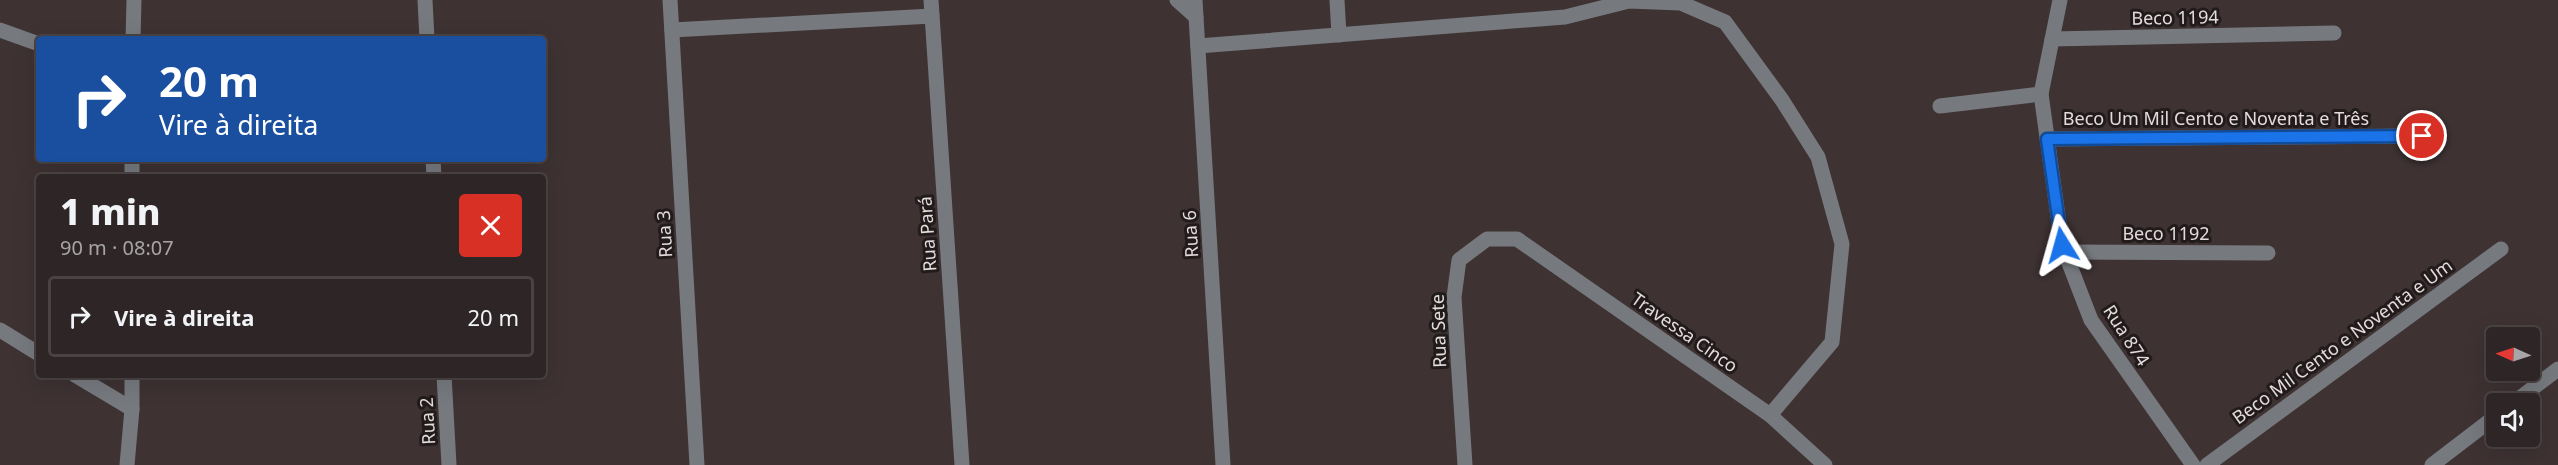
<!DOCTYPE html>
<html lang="pt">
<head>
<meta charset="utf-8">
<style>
	:root { --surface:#2e2626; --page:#362e2e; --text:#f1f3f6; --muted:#a7a5a7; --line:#494343 }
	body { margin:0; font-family:"Noto Sans",sans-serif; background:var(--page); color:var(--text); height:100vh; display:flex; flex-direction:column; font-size:22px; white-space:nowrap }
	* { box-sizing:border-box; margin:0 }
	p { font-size:20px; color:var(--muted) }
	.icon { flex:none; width:33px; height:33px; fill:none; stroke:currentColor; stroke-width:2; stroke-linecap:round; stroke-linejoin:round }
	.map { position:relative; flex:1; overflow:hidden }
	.details { position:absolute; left:36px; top:174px; width:510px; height:204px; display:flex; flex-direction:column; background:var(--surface); border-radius:6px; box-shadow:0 6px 24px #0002,0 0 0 2px var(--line) }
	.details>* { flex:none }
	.top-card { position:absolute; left:36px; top:36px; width:510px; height:126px; border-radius:6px; box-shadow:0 6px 24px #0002,0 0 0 2px var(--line); background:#1a4fa0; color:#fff; overflow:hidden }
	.needle { width:39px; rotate:273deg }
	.controls { position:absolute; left:2486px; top:327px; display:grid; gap:12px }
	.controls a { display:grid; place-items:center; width:54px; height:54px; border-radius:6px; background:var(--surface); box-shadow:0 6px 24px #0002,0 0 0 2px var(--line); font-size:30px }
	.pin { position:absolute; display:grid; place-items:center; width:51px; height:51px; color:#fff; margin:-26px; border:3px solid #fff; border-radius:50%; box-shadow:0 2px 6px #0007 }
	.me { position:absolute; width:66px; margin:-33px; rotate:352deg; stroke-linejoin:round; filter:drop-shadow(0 0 4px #0008) }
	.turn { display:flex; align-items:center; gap:21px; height:126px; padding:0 24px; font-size:27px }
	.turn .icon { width:78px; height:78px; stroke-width:2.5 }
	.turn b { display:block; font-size:42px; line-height:51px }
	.round { display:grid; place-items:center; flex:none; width:63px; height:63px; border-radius:6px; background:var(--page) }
	.head { display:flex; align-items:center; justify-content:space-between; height:102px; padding:0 24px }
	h1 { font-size:36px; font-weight:800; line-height:45px }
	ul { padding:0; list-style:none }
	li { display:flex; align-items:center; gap:18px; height:81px; margin:0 12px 9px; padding:0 12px; border:3px solid var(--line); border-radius:6px }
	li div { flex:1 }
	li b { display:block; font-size:22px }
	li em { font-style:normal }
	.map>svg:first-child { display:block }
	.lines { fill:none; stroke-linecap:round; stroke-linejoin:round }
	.minor { stroke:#767a7e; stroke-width:15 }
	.route-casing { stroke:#114b97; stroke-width:15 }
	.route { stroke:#1a73e8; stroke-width:10 }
	.labels { text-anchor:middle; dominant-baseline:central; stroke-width:6; stroke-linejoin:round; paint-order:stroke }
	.street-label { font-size:18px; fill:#e3dbdc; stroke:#211b1c }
</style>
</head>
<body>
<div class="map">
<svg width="2558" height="465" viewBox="0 0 2558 465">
	<rect width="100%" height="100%" fill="#3e3233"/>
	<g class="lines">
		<g class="minor">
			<polyline points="425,0 427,39"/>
			<polyline points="670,0 697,465"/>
			<polyline points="931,0 962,465"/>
			<polyline points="1177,0 1196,17"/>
			<polyline points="1195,0 1223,465"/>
			<polyline points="1337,0 1339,35"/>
			<polyline points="2060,0 2041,94 2062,245 2091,320 2193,465"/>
			<polyline points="0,30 39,44"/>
			<polyline points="672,30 932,16"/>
			<polyline points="133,39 134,0"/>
			<polyline points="2052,39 2334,33"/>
			<polyline points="1198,46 1565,17 1629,1 1681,3 1725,22 1782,100 1818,157 1842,244 1832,342 1770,415"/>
			<polyline points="1940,106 2041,94"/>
			<polyline points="2047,139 2422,136"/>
			<polyline points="132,159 132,177"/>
			<polyline points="433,159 434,177"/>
			<polyline points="2065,252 2268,253"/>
			<polyline points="0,330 39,354"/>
			<polyline points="75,375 132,409"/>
			<polyline points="444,375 449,465"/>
			<polyline points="2512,404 2558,369"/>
			<polyline points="127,465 132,409 132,375"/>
			<polyline points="1465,465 1454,297 1459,260 1487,239 1517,239 1770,415 1825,465"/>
			<polyline points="2207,465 2501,249"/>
			<polyline points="2432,465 2496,416"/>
		</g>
	</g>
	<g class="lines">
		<g class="route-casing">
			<polyline id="route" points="2062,245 2047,139 2422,136"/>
		</g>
		<use href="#route" class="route"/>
	</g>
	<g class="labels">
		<g class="street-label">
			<text transform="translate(2175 17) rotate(-1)">Beco 1194</text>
			<text x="2216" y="118">Beco Um Mil Cento e Noventa e Três</text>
			<text x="2166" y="233">Beco 1192</text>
			<text transform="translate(664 234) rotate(-93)">Rua 3</text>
			<text transform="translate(927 234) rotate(-94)">Rua Pará</text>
			<text transform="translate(1190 234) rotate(-93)">Rua 6</text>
			<text transform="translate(1438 331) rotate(-92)">Rua Sete</text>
			<text transform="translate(1685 332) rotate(35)">Travessa Cinco</text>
			<text transform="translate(2127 335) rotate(57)">Rua 874</text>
			<text transform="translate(2342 341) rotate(-36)">Beco Mil Cento e Noventa e Um</text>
			<text transform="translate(427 421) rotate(-93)">Rua 2</text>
		</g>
	</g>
</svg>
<div class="controls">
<a><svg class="needle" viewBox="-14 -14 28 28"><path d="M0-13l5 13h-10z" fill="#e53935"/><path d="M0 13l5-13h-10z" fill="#a7a5a7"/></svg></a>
<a><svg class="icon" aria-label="sound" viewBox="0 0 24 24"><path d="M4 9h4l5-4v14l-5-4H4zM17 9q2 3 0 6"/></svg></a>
</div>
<div class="pin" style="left:2422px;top:136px;background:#d93025"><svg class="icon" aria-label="arrive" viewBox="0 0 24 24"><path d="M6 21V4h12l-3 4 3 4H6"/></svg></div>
<svg class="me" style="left:2062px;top:245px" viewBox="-20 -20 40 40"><path d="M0-17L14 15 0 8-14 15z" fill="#1a73e8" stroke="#fff" stroke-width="4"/></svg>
<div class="top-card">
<div class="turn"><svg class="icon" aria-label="right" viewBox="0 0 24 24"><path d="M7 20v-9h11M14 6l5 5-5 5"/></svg><div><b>20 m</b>Vire à direita</div></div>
</div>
<section class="details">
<div class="head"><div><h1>1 min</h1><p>90 m · 08:07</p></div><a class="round" style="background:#d93025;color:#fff"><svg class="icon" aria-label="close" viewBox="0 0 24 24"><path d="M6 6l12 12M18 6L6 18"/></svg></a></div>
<ul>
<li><svg class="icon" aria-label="right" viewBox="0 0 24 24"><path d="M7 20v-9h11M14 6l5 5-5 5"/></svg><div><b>Vire à direita</b></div><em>20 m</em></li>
</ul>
</section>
</div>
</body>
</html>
